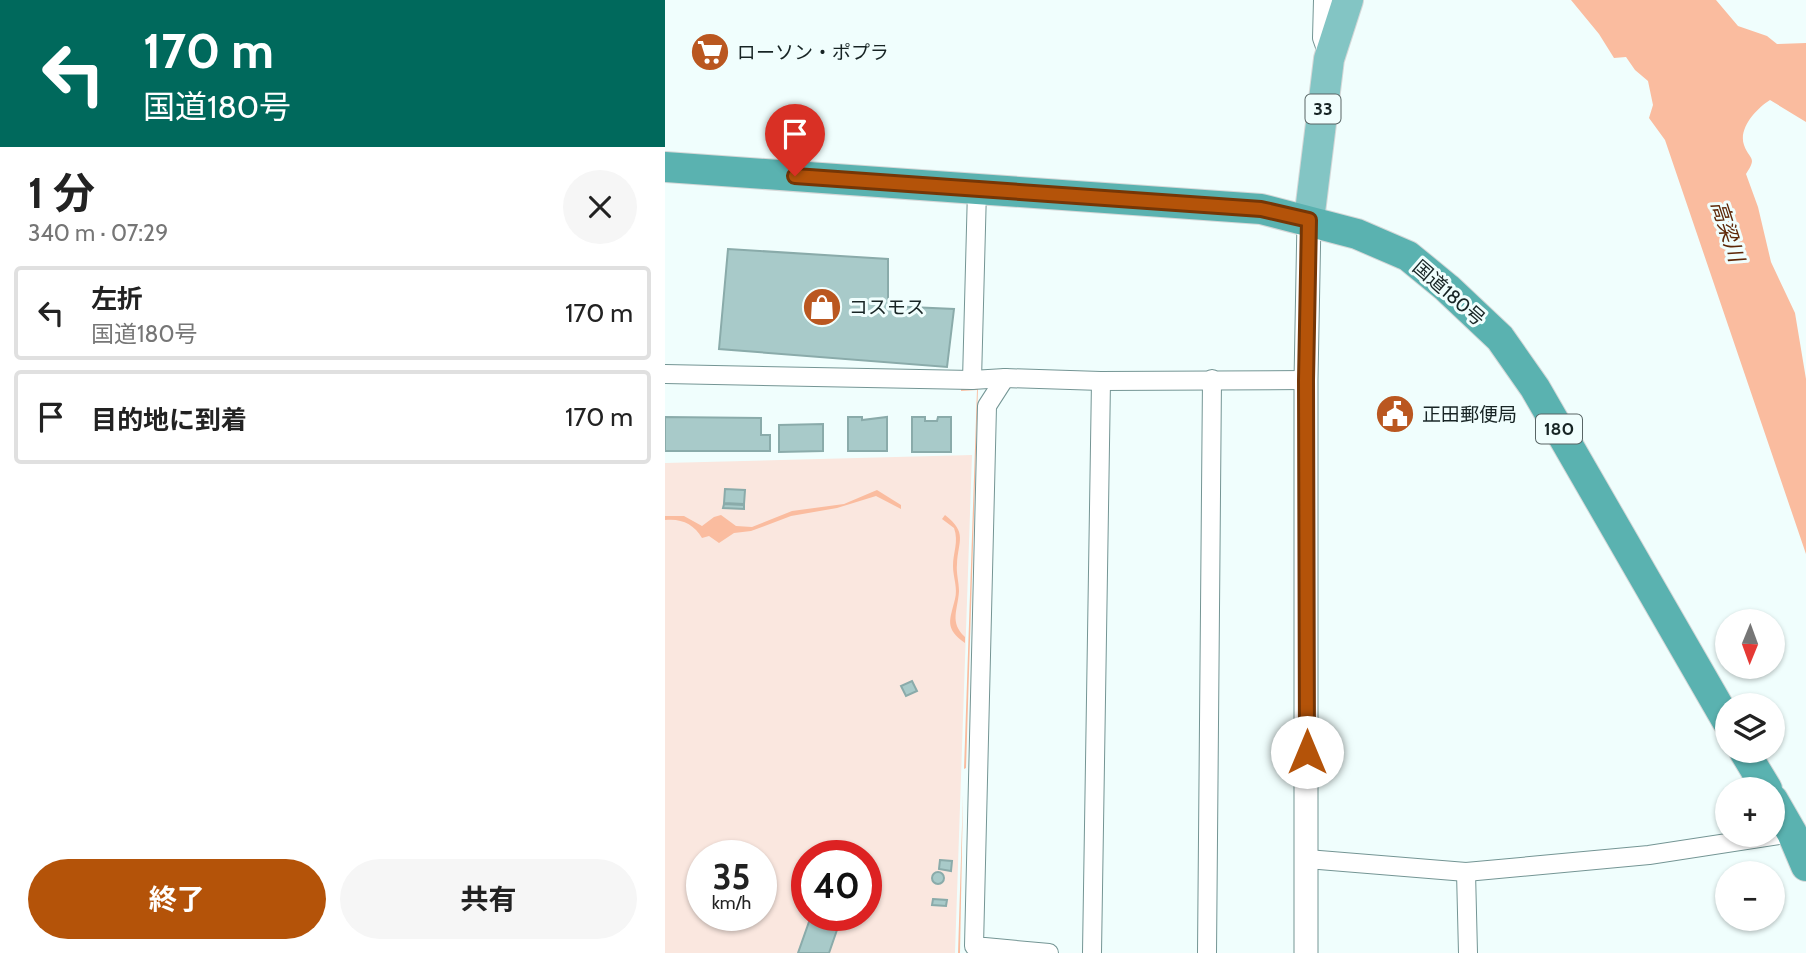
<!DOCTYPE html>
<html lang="ja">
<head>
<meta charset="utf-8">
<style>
	:root { --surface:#fff; --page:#f6f6f6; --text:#222; --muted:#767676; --line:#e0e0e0; --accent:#b45309 }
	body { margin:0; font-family:Cabin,"Noto Sans JP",sans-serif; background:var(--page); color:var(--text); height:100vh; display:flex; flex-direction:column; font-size:26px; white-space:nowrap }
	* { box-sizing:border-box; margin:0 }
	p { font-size:23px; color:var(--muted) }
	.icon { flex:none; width:38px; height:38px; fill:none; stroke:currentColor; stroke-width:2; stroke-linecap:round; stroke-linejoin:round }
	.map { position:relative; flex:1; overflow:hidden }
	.panel { display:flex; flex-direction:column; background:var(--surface); width:665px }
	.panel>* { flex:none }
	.top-card { background:#00695c; color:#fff; overflow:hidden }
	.needle { width:46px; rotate:181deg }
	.fabs { position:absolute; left:1050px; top:609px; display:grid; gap:14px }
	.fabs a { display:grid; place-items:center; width:70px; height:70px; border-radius:50%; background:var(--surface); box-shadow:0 2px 5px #0004; font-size:35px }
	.speed { position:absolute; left:21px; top:840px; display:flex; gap:14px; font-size:35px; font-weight:700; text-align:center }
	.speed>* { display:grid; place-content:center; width:91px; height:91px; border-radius:50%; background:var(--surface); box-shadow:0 2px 5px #0004; line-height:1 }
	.speed small { font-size:18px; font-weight:400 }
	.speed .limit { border:10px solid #d22; background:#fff; color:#111 }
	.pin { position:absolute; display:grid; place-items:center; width:60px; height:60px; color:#fff; margin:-72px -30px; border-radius:50% 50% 50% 0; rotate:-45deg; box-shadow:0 0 7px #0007 }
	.pin .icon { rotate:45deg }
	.me { position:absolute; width:77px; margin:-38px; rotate:0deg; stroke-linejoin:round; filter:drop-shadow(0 0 5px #0008) }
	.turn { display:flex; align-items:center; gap:24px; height:147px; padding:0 28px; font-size:32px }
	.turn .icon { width:91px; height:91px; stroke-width:2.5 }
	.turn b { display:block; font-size:49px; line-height:60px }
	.round { display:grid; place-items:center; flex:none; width:74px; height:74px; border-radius:37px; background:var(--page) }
	.headline { display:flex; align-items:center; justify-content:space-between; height:119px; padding:0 28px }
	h1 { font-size:42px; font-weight:700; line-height:52px }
	.button { display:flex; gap:14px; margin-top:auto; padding:14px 28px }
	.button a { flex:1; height:80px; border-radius:42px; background:var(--accent); color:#fff; font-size:28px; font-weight:700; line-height:80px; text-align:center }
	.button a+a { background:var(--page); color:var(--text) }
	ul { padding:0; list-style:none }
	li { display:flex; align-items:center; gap:21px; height:94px; margin:0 14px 10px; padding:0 14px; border:4px solid var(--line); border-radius:7px }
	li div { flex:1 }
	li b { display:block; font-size:26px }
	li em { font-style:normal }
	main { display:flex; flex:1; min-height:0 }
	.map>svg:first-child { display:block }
	.green { fill:#fae7df; fill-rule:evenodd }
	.water { fill:#fabc9f }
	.building { fill:#a8cac9; stroke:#8aabaa; stroke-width:2 }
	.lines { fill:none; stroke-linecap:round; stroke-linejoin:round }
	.minor-casing { stroke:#749594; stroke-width:20 }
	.tertiary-casing { stroke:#749594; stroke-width:25 }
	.primary-casing { stroke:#d5d8d8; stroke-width:32 }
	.trunk-casing { stroke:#d5d8d8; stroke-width:32 }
	.minor { stroke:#fff; stroke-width:18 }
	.tertiary { stroke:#fff; stroke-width:23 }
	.primary { stroke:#83c5c4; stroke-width:30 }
	.trunk { stroke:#5ab2b0; stroke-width:30 }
	.route-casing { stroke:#753606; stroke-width:18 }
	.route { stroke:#b45309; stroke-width:12 }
	.labels { text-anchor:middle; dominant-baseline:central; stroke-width:6; stroke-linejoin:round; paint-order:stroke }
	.shield { fill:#f0fefd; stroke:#586565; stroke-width:2 }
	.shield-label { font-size:18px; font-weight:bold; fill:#172424 }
	.poi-label { font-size:19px; fill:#172424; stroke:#f0fefd; text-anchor:start }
	.street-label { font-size:19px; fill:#172424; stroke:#f0fefd }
	.water-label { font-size:21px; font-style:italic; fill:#5d2606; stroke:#f0fefd }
</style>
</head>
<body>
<main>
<section class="panel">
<div class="top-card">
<div class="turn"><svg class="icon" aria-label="left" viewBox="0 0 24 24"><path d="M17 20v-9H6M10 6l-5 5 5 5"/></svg><div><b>170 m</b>国道180号</div></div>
</div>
<div class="headline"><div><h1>1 分</h1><p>340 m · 07:29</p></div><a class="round"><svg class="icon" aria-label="close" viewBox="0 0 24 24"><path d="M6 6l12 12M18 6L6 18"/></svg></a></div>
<ul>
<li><svg class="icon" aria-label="left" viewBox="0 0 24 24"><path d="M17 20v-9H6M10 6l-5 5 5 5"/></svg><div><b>左折</b><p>国道180号</p></div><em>170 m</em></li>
<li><svg class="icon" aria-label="arrive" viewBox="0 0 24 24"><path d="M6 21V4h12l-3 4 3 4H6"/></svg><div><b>目的地に到着</b></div><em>170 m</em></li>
</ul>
<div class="button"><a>終了</a><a>共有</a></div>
</section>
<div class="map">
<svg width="1141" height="953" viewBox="0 0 1141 953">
	<rect width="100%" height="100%" fill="#f0fefd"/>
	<path class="green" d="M307,455L290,953H0V463ZM37,856H96V915H37ZM142,856H201V915H142Z"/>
	<g class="water">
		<path d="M906,0H1051L1073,26L1102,36L1112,44L1141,43V122L1105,100C1092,108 1073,128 1079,145C1084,160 1093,156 1081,174L1093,207L1106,262L1130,313L1141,379V554L1000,140L984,118L988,105L983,81L970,70L961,57L949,58L934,34Z"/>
		<polygon points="313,386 301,768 299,769 312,390 296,391 296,387"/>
		<path d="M212,490L236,505V509L211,496L172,508L126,516L86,531L69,533L54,543L44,536L37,538C29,524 16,518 0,520V516H19L37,526L49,517L56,515L71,526L87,527L127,511L179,504Z"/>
		<path d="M280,515C303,533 293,541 292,564C291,573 294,582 294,591C293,610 284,622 300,637V643C279,628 285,620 290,599C293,588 288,577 288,566C288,552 294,542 289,528L277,519Z"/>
		<polygon points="298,793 295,953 293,953"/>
	</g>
	<g class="building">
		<polygon points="63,249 223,259 223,306 289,309 282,367 54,349"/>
		<polygon points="0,417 96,418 96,435 105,435 105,451 0,451"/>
		<polygon points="183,417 197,417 197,420 222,417 222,451 183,451"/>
		<polygon points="247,417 260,417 260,421 272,421 273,417 286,417 286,452 247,452"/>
		<polygon points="158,424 158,451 114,452 114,425"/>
		<polygon points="60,489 80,490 79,504 59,503"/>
		<polygon points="59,504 79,505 79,509 58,508"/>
		<polygon points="247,681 252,691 241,696 236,686"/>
		<polygon points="275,860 287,861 286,871 274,869"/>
		<circle cx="273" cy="878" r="6"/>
		<polygon points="268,899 282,900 281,906 267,905"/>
		<polygon points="145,919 173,927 164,953 133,953"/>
	</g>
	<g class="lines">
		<g class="minor-casing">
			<g id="minor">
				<polyline points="658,0 657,38 663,55"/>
				<polyline points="0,374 307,380 340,378 436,381 641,380"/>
				<polyline points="340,378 322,406 309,946 384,953"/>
				<polyline points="307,380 312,190"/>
				<polyline points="642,859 801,872 984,855 1127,833"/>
				<polyline points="801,872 803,953"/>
				<polyline points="427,953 436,381"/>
				<polyline points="542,953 547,379"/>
			</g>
		</g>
		<g class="tertiary-casing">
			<polyline id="tertiary" points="641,953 641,380 644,220"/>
		</g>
		<g class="primary-casing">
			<polyline id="primary" points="644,220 664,59 683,0"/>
		</g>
		<g class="trunk-casing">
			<g id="trunk">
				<polyline points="0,167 596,209 692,234 743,256 782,288 835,338 870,388 1062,721"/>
				<polyline points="1079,751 1102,789"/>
				<polyline points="1108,800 1127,833 1141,866"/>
			</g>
		</g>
		<use href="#minor" class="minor"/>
		<use href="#tertiary" class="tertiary"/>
		<use href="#primary" class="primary"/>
		<use href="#trunk" class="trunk"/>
	</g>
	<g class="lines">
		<g class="route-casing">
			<polyline id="route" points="130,176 596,209 644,220 641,380 642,752"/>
		</g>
		<use href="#route" class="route"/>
	</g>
	<defs>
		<g id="supermarket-disc" transform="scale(2.0125)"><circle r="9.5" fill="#ba5720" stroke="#f0fefd"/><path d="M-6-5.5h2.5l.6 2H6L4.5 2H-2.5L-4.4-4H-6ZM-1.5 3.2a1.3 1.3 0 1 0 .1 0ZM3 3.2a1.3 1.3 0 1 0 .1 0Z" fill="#fff"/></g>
		<g id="shop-disc" transform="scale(2.0125)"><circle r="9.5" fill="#ba5720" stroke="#f0fefd"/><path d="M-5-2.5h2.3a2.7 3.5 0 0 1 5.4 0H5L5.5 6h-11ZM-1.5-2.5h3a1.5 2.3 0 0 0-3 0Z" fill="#fff"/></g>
		<g id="civic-disc" transform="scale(2.0125)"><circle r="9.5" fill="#ba5720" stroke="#f0fefd"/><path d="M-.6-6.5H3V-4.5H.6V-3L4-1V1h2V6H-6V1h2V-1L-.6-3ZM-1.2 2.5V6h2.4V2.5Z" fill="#fff"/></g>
	</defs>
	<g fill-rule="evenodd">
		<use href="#supermarket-disc" x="45" y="52"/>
		<use href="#shop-disc" x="157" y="307"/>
		<use href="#civic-disc" x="730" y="414"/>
	</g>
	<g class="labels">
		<g class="shield">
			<rect x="640.5" y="94.5" width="35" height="29" rx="5"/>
			<rect x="871" y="414.5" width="46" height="29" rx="5"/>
		</g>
		<g class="shield-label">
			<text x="658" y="109">33</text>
			<text x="894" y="429">180</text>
		</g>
		<g class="poi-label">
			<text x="72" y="52">ローソン・ポプラ</text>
			<text x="184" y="307">コスモス</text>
			<text x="757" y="414">正田郵便局</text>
		</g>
		<g class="street-label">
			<text transform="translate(784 293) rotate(41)">国道180号</text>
		</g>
		<g class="water-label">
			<text transform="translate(1063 231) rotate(72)">高梁川</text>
		</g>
	</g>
</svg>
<div class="fabs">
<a><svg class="needle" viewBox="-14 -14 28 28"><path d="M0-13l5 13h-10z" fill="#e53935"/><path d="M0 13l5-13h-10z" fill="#767676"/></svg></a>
<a><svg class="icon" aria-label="layers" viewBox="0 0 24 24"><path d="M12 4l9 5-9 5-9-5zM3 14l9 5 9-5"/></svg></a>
<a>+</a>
<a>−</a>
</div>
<div class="speed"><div>35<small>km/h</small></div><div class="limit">40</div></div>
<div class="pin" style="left:130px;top:176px;background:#d93025"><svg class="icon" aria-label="arrive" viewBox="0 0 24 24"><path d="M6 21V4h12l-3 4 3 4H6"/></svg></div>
<svg class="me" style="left:642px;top:752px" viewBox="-20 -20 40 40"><circle r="19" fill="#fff"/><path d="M0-13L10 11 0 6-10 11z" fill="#b45309"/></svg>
</div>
</main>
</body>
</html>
